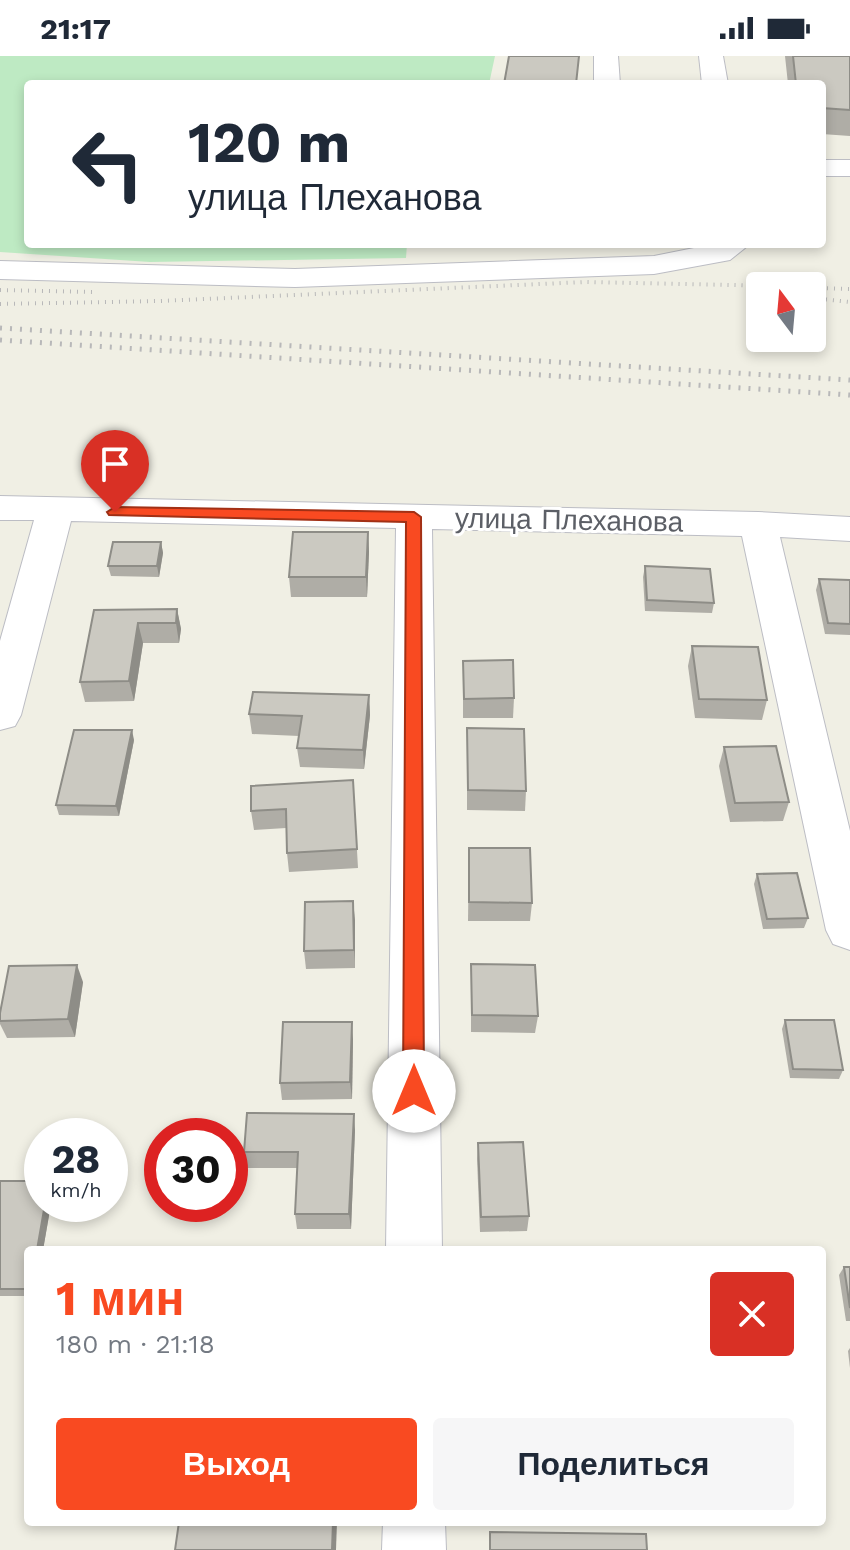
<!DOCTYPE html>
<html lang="ru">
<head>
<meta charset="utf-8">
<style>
	:root { --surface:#fff; --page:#f6f6f7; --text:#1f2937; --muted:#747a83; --accent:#f94a21 }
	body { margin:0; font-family:"Work Sans",sans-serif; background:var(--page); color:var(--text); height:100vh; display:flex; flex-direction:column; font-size:30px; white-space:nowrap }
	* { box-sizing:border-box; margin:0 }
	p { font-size:26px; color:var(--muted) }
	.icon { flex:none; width:44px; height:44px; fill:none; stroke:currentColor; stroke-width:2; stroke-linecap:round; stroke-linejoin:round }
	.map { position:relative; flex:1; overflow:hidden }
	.drawer { position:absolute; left:24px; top:1190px; width:802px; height:280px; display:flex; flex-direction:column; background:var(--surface); border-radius:8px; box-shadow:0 4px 12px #0003 }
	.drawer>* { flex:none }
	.top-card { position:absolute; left:24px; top:24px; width:802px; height:168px; border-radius:8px; box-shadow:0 4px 12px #0003; background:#fff; color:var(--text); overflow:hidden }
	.needle { width:52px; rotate:344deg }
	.fabs { position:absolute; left:746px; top:216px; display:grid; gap:16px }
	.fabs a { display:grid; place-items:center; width:80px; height:80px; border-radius:8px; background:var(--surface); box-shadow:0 4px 12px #0003; font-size:40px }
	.speed { position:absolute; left:24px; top:1062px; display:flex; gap:16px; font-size:40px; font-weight:700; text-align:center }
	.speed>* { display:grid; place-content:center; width:104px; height:104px; border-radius:50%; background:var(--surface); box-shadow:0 4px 12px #0003; line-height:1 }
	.speed small { font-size:20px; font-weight:400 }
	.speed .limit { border:12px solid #d22; background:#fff; color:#111 }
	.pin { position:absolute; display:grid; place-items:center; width:68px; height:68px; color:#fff; margin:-82px -34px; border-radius:50% 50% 50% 0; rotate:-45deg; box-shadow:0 0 8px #0007 }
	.pin .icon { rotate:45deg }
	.me { position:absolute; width:88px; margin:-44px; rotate:0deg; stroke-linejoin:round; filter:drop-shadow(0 0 6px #0008) }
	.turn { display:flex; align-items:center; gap:28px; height:168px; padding:0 32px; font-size:36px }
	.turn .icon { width:104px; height:104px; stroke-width:2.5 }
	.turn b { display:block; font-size:56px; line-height:68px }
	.round { display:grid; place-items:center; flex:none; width:84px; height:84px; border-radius:8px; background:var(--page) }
	.headline { display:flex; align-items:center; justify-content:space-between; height:136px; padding:0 32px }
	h1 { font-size:48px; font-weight:700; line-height:60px; color:var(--accent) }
	.button { display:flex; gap:16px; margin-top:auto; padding:16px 32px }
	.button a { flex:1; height:92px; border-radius:8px; background:var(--accent); color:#fff; font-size:32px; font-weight:700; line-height:92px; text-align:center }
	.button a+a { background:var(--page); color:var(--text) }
	.status { display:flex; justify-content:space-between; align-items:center; height:56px; padding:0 40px; background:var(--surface); direction:ltr }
	.status svg { height:22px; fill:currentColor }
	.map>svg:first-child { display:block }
	.green { fill:#beeac3 }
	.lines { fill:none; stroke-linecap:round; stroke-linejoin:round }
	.minor-casing { stroke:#bcbdc4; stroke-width:2 }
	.minor { fill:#fff; fill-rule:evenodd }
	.rail-far1 { stroke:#b8b8b9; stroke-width:4; stroke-dasharray:1 6; stroke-linecap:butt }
	.rail { stroke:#b8b8b9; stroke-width:5; stroke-dasharray:2 8; stroke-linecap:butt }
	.wall { fill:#afada6 }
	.shaded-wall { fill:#8e8d87 }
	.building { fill:#cbc9c1; stroke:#8e8d87; stroke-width:2 }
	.route { fill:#f94a21; stroke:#a23015; stroke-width:2 }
	.labels { text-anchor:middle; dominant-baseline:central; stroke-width:6; stroke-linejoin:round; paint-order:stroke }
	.street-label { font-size:28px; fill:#5c5f66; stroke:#fff }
</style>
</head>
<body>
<div class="status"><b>21:17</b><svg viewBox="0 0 49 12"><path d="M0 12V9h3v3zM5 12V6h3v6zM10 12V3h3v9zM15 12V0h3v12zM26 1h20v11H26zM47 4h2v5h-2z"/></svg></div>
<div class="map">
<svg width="850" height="1494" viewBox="0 0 850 1494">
	<rect width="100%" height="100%" fill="#f0efe4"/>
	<polygon class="green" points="0,0 495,0 489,28 28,28 28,188 407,188 406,202 150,206 0,196"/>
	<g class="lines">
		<g class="minor-casing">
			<g id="minor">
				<polygon points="594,0 618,0 620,28 594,28"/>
				<polygon points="699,0 723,0 728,28 702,28"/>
				<rect x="822" y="104" width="28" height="16"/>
				<polygon points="714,188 750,188 730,204 654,218 295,231 0,223 0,205 295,213 654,200"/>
				<polygon points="0,440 758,456 850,461 850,485 780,481 850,775 850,894 833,888 826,874 742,480 432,473 442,1194 386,1194 396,472 71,465 21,659 15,670 0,674 0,585 34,464 0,464"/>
				<polygon points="383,1466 445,1466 446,1494 382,1494"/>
			</g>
		</g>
		<use href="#minor" class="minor"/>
		<g class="rail-far1">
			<polyline points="820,232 850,233"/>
			<polyline points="0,234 92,236"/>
			<polyline points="812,242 850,246"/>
			<polyline points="0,248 160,245 585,226 782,230"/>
		</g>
		<g class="rail">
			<polyline points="0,272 850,324"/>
			<polyline points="0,284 850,339"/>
		</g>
	</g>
	<g class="wall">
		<polygon points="785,0 850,0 850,80 822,78 822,28 788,28"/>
		<polygon points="368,476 369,496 367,541 291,541 289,521"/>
		<polygon points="161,486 163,497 159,521 111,520 108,510"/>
		<polygon points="645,510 714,547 712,557 645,555 643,521"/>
		<polygon points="819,523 850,524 850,579 825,578 816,534"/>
		<polygon points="177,553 181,573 179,587 143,587 134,645 85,646 80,626 94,554"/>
		<polygon points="692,590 767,644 762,664 695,662 688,610"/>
		<polygon points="463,605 514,642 513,662 463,662"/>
		<polygon points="369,639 370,659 364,713 300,711 297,692 299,680 252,678 249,658"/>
		<polygon points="467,672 526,735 525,755 467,754"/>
		<polygon points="134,684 119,760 59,759 56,749"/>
		<polygon points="724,691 789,746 783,765 730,766 719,710"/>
		<polygon points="353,724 358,812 289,816 287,797 286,772 254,774 251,755"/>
		<polygon points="469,792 532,847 530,865 468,865"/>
		<polygon points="757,818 808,862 804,872 763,873 754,828"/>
		<polygon points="353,845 355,912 306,913 304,895"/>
		<polygon points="471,908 538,960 535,977 471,976"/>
		<polygon points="83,926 75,981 7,982 0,968 0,957"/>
		<polygon points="785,964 843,1014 839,1023 790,1022 782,973"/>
		<polygon points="353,983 352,1043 282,1044 280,1027"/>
		<polygon points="355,1074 351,1173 297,1173 295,1158 297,1112 247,1112 244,1096"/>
		<polygon points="478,1087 529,1160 527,1175 480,1176 477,1103"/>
		<polygon points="0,1125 42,1148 51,1148 43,1194 28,1194 28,1240 0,1240"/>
		<polygon points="844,1211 850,1211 850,1265 846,1265 839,1219"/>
		<polygon points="850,1292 850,1312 848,1295"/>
	</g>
	<g class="shaded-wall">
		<polygon points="368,476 369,496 367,541 366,521"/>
		<polygon points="161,486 163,497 159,521 157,510"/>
		<polygon points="177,553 181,573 179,587 176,567"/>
		<polygon points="138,567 143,587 134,645 129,625"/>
		<polygon points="369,639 370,659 364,713 363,694"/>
		<polygon points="132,674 134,684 119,760 116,750"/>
		<polygon points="353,845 355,864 355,912 354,894"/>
		<polygon points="77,909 83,926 75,981 68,963"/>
		<polygon points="352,966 353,983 352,1043 350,1026"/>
		<polygon points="354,1058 355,1074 351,1173 349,1158"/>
		<polygon points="45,1148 51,1148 43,1194 37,1194"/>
		<polygon points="333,1466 337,1466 336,1494 332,1494"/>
	</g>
	<g class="building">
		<polygon points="509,0 579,0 576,28 504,28"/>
		<polygon points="793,0 850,0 850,54 822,52 822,28 796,28"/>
		<polygon points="293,476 368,476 366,521 289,521"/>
		<polygon points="113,486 161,486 157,510 108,510"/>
		<polygon points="645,510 710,513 714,547 647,544"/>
		<polygon points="819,523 850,524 850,568 828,567"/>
		<polygon points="177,553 176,567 138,567 129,625 80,626 94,554"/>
		<polygon points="692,590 758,591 767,644 699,643"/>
		<polygon points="513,604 514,642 464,643 463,605"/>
		<polygon points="253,636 369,639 363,694 297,692 302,660 249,658"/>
		<polygon points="467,672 524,673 526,735 468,734"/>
		<polygon points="74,674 132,674 116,750 56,749"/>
		<polygon points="776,690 789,746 735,747 724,691"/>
		<polygon points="353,724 357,793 287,797 286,753 251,755 251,730"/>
		<polygon points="469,792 530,792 532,847 469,846"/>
		<polygon points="797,817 808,862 767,863 757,818"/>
		<polygon points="353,845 354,894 304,895 305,846"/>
		<polygon points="471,908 535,909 538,960 472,959"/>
		<polygon points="77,909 68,963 0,965 0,957 9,910"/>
		<polygon points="785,964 834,964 843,1014 793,1013"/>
		<polygon points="283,966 352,966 350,1026 280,1027"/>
		<polygon points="247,1057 354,1058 349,1158 295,1158 298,1096 244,1096"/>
		<polygon points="523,1086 529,1160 481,1161 478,1087"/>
		<polygon points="0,1125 42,1125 42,1148 45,1148 37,1194 28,1194 28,1233 0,1233"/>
		<polygon points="844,1211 850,1211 850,1252"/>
		<polygon points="179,1466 333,1466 332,1494 175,1494"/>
		<polygon points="490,1476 646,1478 647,1494 490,1494"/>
	</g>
	<polygon class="route" points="115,451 414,456 421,461 424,1035 421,1041 414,1044 406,1041 403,1035 406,466 109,459 107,456"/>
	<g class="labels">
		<g class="street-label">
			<text transform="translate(569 464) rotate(1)">улица Плеханова</text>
		</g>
	</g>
</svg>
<div class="fabs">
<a><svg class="needle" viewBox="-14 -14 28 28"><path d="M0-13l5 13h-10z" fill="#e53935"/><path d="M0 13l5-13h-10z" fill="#747a83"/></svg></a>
</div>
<div class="speed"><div>28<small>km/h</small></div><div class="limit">30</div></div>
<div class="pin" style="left:115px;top:456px;background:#d93025"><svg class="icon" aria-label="arrive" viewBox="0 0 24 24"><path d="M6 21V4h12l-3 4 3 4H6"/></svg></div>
<svg class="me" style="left:414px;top:1035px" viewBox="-20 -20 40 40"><circle r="19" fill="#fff"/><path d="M0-13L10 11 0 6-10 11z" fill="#f94a21"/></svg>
<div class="top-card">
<div class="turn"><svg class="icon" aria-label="left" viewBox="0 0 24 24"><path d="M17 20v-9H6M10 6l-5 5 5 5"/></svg><div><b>120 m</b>улица Плеханова</div></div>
</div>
<section class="drawer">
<div class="headline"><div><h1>1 мин</h1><p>180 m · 21:18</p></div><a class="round" style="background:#d93025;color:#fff"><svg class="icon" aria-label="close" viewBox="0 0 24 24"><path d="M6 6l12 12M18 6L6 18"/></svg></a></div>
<div class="button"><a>Выход</a><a>Поделиться</a></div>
</section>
</div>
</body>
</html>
